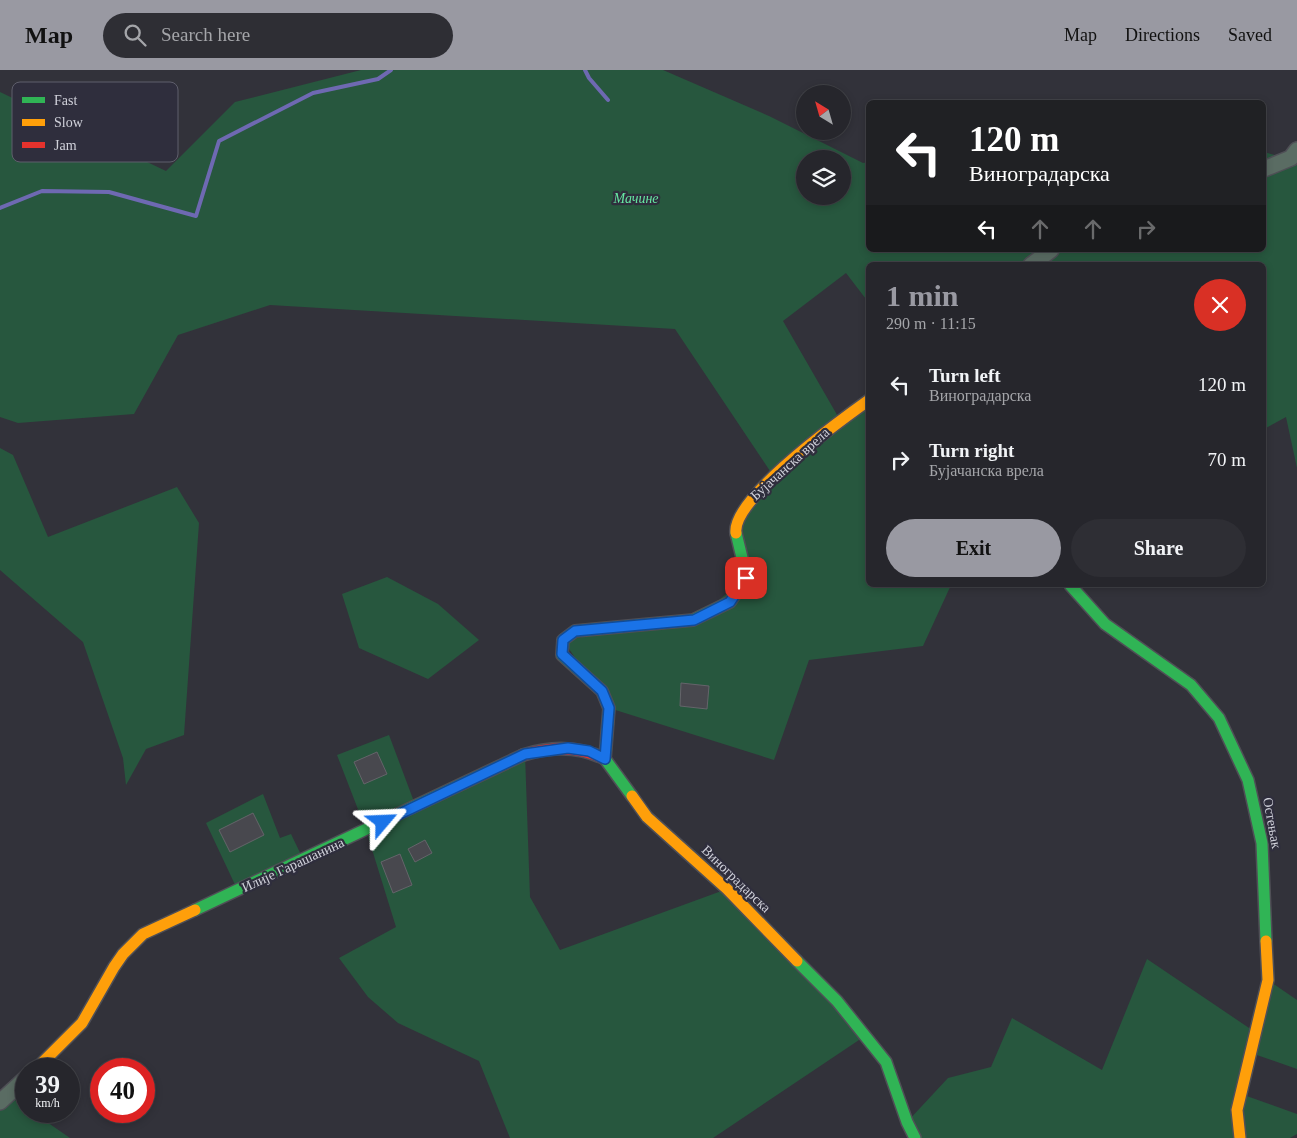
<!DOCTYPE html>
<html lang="en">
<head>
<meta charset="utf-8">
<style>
	:root { --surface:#26262c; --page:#2e2e34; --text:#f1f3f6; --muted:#a4a5a9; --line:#424348; --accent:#9999a2 }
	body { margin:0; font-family:"Times New Roman",serif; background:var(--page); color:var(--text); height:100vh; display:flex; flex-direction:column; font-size:19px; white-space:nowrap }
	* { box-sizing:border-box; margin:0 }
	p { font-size:16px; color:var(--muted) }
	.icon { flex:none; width:28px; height:28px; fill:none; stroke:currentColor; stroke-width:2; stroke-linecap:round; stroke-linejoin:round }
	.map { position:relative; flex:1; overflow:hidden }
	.details { position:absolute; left:866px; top:192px; width:400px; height:325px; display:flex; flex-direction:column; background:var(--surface); border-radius:8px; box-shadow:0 2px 8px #0003,0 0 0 1px var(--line) }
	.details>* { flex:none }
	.top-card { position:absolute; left:866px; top:30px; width:400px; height:152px; border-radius:8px; box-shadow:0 2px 8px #0003,0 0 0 1px var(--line); background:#202124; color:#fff; overflow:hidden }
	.needle { width:32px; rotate:323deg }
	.buttons { position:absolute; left:796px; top:15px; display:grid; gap:10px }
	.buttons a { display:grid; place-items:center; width:55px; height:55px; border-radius:50%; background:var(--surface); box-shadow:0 2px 8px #0003,0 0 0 1px var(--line); font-size:25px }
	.speed { position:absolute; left:15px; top:988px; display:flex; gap:10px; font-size:25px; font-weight:700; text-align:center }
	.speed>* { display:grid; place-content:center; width:65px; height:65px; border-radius:50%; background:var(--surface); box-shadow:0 2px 8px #0003,0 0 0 1px var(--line); line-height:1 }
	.speed small { font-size:12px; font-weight:400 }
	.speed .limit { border:8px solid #d22; background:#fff; color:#111 }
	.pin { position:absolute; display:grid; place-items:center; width:42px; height:42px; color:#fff; margin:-21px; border-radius:10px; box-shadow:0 2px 8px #0006 }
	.me { position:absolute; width:55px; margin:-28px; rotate:64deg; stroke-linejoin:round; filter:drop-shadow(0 0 4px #0008) }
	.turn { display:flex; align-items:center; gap:18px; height:105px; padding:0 20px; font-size:22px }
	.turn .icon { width:65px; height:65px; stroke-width:2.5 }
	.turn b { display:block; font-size:35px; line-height:42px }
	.lanes { display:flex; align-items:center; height:48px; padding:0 20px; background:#0003; justify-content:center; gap:25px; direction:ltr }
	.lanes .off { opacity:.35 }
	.round { display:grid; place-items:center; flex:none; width:52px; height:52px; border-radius:26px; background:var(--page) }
	.headline { display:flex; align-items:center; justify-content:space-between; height:85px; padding:0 20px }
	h1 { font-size:30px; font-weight:600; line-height:38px; color:var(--accent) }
	.button { display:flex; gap:10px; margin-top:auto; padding:10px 20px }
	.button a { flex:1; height:58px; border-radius:30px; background:var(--accent); color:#111; font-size:20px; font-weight:600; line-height:58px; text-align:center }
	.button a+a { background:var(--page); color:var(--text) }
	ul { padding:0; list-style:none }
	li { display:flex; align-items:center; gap:15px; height:75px; padding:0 20px }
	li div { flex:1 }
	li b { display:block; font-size:19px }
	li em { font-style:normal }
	header { display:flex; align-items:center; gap:30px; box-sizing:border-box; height:70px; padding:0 25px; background:var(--accent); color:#111 }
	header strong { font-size:24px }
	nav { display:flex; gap:28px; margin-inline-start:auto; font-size:18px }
	.search { width:350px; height:45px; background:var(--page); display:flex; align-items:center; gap:12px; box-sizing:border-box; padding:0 18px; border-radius:28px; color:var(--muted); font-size:19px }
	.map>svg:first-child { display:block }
	.green { fill:#27573e; fill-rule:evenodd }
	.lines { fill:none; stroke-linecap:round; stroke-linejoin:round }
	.stream { stroke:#6e69b2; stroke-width:4 }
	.building { fill:#48484e; stroke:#64646a }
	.street-casing { stroke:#4f4f56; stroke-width:18 }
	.fast-casing { stroke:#4f4f56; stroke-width:14 }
	.slow-casing { stroke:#4f4f56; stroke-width:14 }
	.jam-casing { stroke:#4f4f56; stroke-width:14 }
	.street { stroke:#5a6c63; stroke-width:15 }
	.fast { stroke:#30b455; stroke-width:11 }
	.slow { stroke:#ff9f0a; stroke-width:11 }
	.jam { stroke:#e5322d; stroke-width:11 }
	.route-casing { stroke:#114b97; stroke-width:12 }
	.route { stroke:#1a73e8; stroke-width:9 }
	.labels { text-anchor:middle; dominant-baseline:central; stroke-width:4.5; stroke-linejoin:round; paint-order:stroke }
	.park-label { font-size:14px; font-style:italic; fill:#66e6a2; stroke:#2f2e3d }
	.street-label { font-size:14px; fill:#d0d1da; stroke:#2f2e3d }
	.key { fill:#2f2e3d; stroke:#5f5f6c; stroke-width:1 }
	.key-label { font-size:14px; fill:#d0d1da }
</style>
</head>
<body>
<header>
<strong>Map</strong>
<div class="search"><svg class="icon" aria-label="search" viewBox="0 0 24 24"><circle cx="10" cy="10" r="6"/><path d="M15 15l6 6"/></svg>Search here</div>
<nav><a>Map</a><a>Directions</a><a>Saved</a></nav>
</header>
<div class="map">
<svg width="1297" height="1068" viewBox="0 0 1297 1068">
	<rect width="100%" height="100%" fill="#32323a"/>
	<g class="green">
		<path d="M361,0H663L769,46L863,93L869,92V180H1264V82L1297,91V398L1286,347L1264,359V195H869V233L846,203L783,251L840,350L869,330V515H951L923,576L809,590L774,690L609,638L563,570L694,550L746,508L735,455L774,407L675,259L270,235L178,265L134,344L18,353L0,347V22L166,101L235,32ZM805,89H842V126H805Z"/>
		<polygon points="0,378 13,385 48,467 177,417 199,453 184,665 146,679 126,715 123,688 83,572 0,500"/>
		<polygon points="387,507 438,534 479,570 428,609 359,578 342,524"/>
		<polygon points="389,665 416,737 525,684 530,827 560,880 727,819 865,966 713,1068 510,1068 479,991 398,953 368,927 339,888 396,857 366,760 337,685"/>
		<polygon points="263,724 280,768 291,764 304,791 238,821 206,753"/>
		<polygon points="1147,889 1255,962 1268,910 1297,930 1297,999 1251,983 1241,1024 1297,1044 1297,1064 1290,1068 915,1068 907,1052 948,1008 991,997 1012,948 1102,1000"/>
		<polygon points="8,1025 26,1038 26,1041 31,1041 70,1068 0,1068 0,1032"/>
	</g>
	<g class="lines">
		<g class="stream">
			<polyline points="585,0 589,8 608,30"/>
			<polyline points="0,138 42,121 109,122 196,146 219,71 313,23 378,9 391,0"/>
		</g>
	</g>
	<g class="building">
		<polygon points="681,613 709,616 707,639 680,636"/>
		<polygon points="377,682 387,704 364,714 354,692"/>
		<polygon points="253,743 264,765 230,782 219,760"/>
		<polygon points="425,770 432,783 415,792 408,779"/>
		<polygon points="400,784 412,815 393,823 381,792"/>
	</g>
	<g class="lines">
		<g class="street-casing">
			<g id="street">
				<polyline points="1264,99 1291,88 1297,80"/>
				<polyline points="1031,195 1051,180"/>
				<polyline points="0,1032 26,1008"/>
			</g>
		</g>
		<g class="fast-casing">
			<g id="fast">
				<polyline points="1070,515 1105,554 1191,615 1219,648 1248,710 1262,773 1266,871"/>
				<polyline points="632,726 605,689 609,638 602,621 562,585 563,570 575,561 693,550 730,532 747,508 736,463"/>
				<polyline points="195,840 523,685"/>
				<polyline points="797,891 837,931 886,992 907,1052 915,1068"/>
			</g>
		</g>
		<g class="slow-casing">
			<g id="slow">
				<path d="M736,463C731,429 841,350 869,330"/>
				<polyline points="632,726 647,747 727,819 797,891"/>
				<polyline points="36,999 82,953 114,897 123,884 143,864 195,840"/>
				<polyline points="1240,1068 1237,1040 1268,910 1266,871"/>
			</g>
		</g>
		<g class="jam-casing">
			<path id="jam" d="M523,685C551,676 579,676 605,689"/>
		</g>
		<use href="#street" class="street"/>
		<use href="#fast" class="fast"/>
		<use href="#slow" class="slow"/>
		<use href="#jam" class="jam"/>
	</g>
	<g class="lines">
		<g class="route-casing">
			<polyline id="route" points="383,752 525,684 568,678 589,681 605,689 609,638 602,621 562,584 563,570 575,561 694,550 730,532 746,508"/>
		</g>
		<use href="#route" class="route"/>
	</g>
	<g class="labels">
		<g class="park-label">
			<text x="636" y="128">Мачине</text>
		</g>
		<g class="street-label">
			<text transform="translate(790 394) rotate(-42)">Бујачанска врела</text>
			<text transform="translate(1272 753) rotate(80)">Остењак</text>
			<text transform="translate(293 795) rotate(-25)">Илије Гарашанина</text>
			<text transform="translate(736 809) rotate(44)">Виноградарска</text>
		</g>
	</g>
	<rect x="12" y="12" width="166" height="80" rx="8" class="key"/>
	<rect x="22" y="27" width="23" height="6" fill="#30b455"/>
	<rect x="22" y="49" width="23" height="7" fill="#ff9f0a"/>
	<rect x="22" y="72" width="23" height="6" fill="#e5322d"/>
	<g class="key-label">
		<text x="54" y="35">Fast</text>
		<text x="54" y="57">Slow</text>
		<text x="54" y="80">Jam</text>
	</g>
</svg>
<div class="buttons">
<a><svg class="needle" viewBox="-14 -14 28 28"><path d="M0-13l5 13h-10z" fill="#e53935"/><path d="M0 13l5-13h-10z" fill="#a4a5a9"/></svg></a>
<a><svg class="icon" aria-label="layers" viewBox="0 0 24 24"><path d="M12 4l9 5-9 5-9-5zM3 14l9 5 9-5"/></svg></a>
</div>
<div class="speed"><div>39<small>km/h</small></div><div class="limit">40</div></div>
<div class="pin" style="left:746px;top:508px;background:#d93025"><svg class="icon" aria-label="arrive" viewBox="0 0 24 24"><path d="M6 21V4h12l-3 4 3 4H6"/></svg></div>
<svg class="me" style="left:383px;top:752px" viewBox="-20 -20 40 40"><path d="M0-17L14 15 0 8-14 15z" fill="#1a73e8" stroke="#fff" stroke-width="4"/></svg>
<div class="top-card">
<div class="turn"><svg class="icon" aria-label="left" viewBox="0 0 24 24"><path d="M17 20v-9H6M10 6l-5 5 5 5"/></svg><div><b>120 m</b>Виноградарска</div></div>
<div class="lanes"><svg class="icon" aria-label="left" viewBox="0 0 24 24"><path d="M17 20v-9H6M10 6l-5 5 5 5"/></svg><svg class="icon off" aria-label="ahead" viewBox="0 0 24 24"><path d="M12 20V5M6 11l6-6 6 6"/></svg><svg class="icon off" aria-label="ahead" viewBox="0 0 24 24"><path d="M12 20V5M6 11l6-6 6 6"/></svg><svg class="icon off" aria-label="right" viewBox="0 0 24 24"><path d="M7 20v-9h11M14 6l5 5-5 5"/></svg></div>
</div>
<section class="details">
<div class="headline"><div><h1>1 min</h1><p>290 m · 11:15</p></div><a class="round" style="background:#d93025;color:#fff"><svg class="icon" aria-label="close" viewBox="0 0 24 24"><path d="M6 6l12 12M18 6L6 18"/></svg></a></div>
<ul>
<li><svg class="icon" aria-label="left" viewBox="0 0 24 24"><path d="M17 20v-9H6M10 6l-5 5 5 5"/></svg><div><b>Turn left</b><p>Виноградарска</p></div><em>120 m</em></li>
<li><svg class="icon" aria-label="right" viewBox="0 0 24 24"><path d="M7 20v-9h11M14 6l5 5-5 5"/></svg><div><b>Turn right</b><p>Бујачанска врела</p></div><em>70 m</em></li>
</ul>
<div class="button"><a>Exit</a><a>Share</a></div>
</section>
</div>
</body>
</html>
